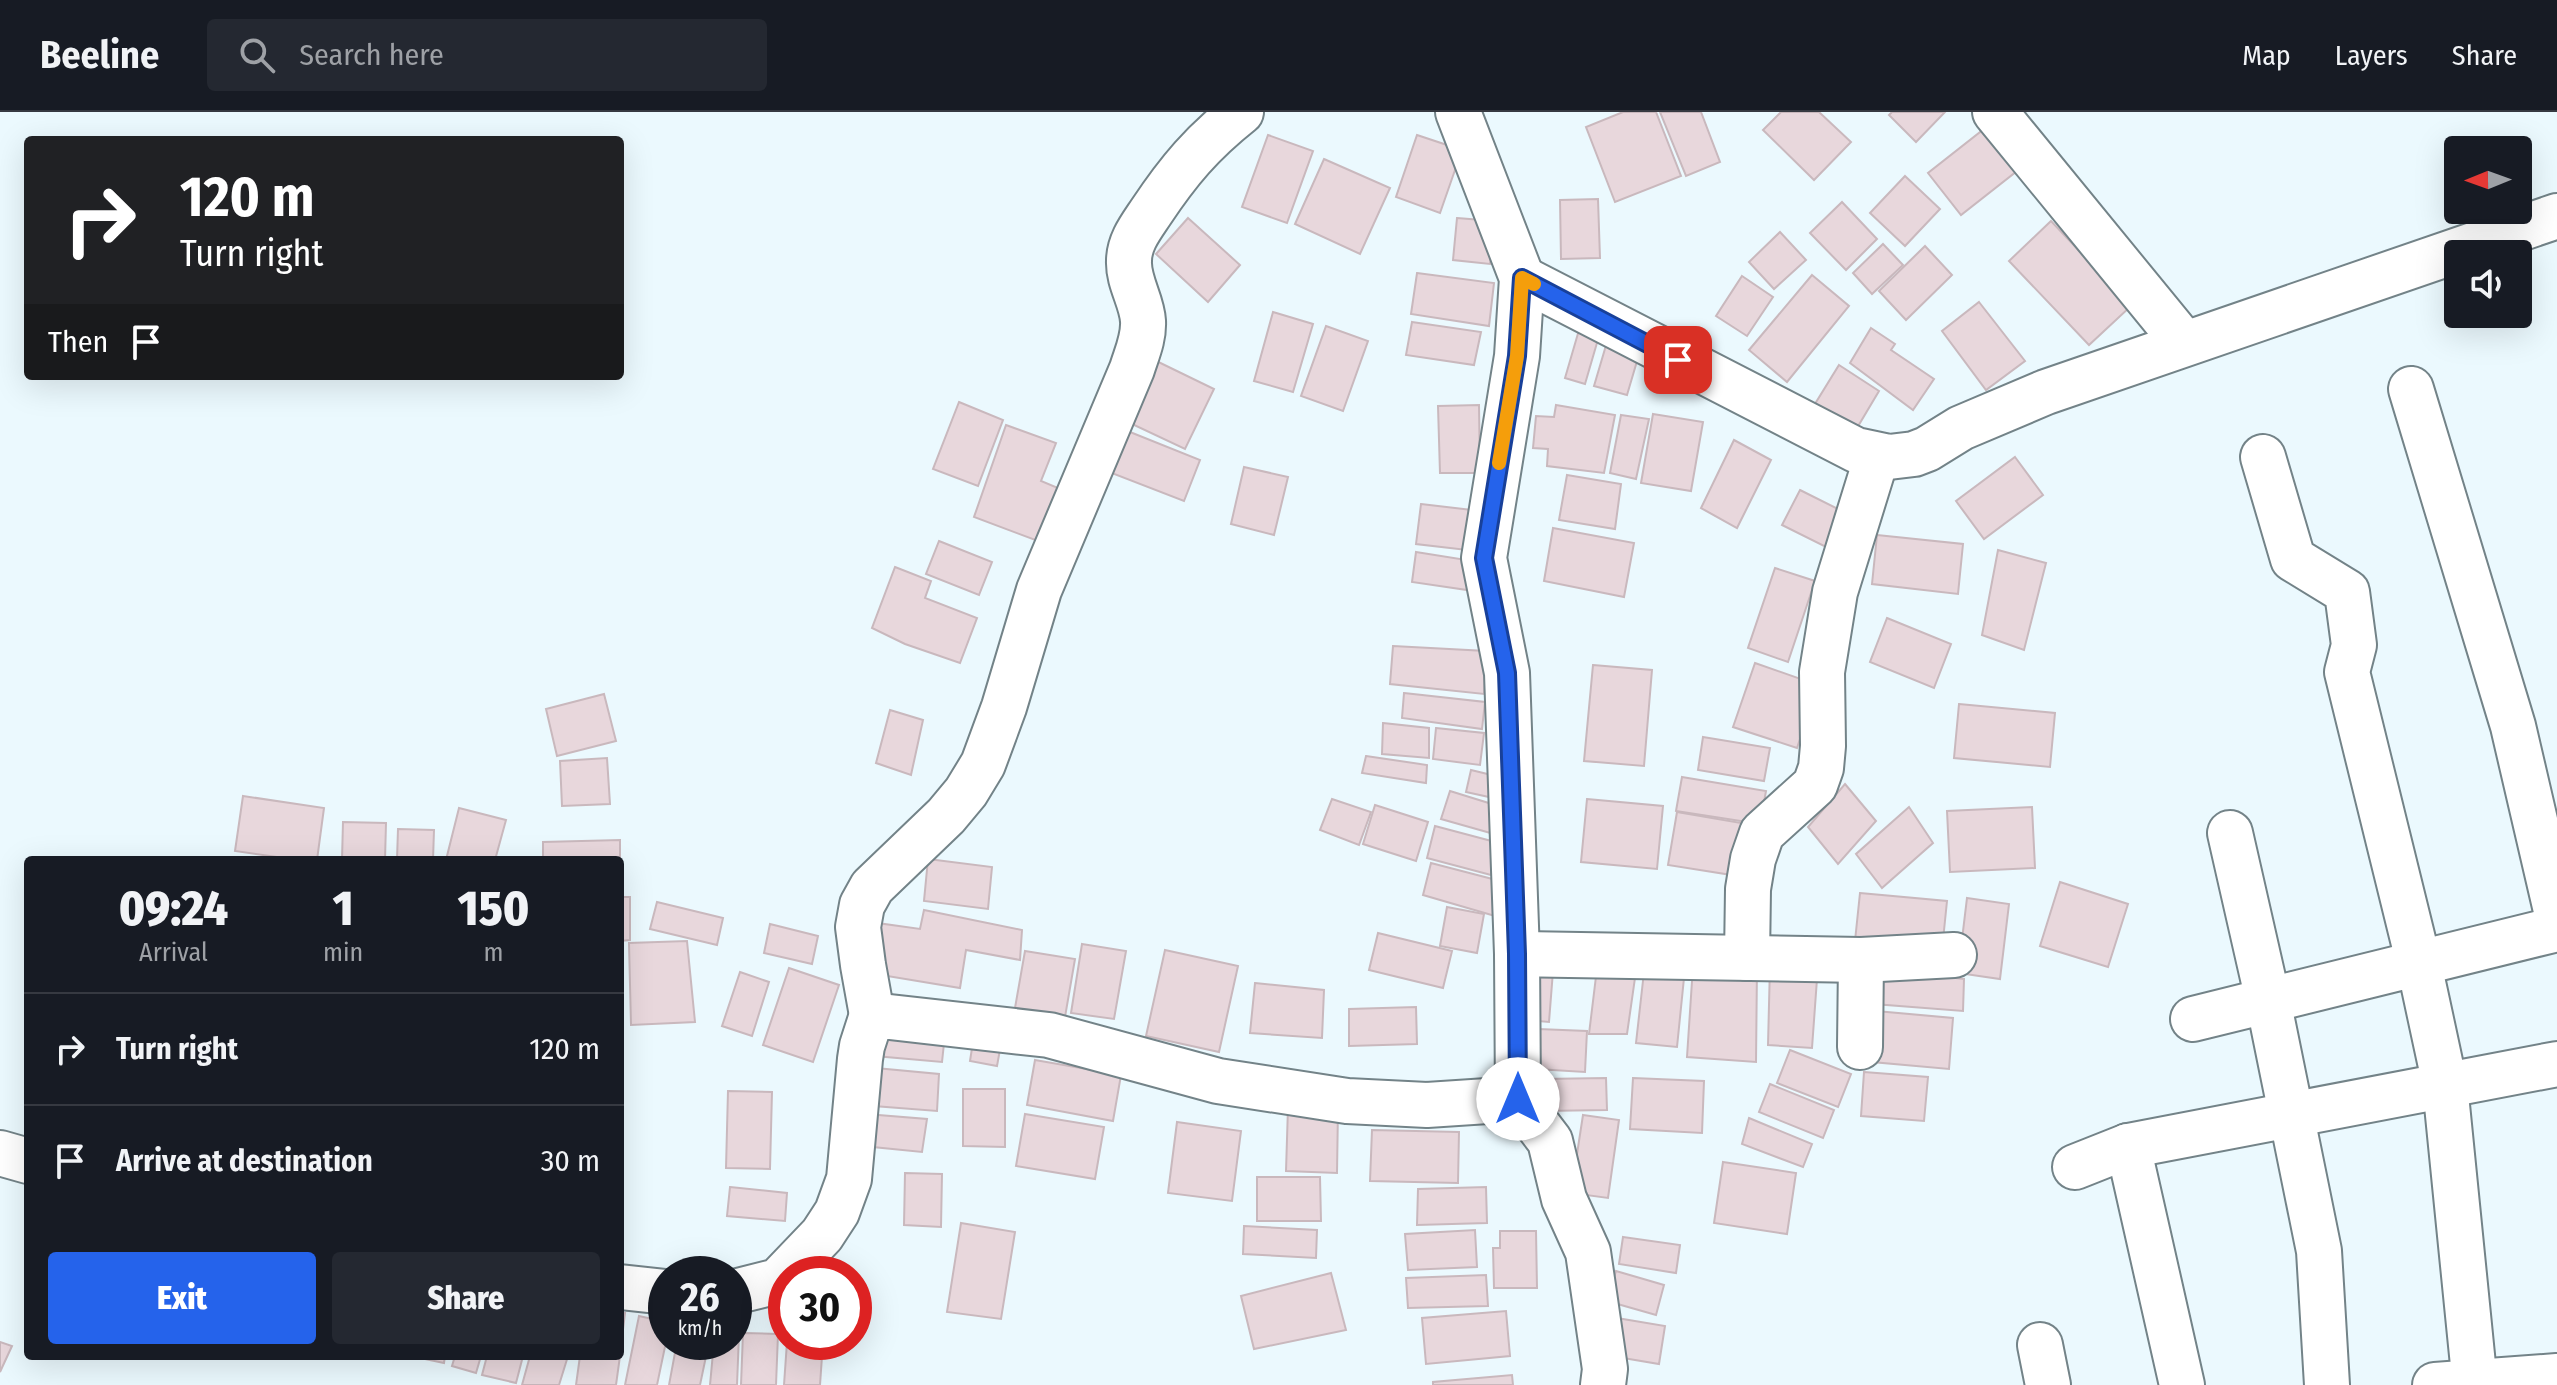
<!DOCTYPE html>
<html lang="en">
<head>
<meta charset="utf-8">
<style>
	:root { --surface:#171b24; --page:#242831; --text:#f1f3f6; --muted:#9ea1a6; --line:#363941; --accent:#2563eb }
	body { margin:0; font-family:"Fira Sans Condensed",sans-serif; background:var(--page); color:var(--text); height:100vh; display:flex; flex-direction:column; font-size:30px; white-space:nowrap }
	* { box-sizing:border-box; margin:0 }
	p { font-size:26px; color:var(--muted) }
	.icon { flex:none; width:44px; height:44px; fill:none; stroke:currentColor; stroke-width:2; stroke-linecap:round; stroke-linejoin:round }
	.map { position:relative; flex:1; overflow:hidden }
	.drawer { position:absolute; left:24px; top:744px; width:600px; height:504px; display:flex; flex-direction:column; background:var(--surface); border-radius:8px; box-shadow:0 8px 32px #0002 }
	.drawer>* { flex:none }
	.top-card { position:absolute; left:24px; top:24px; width:600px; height:244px; border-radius:8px; box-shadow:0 8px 32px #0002; background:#202124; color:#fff; overflow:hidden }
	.needle { width:52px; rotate:269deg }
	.buttons { position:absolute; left:2444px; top:24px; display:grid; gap:16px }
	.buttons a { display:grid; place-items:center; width:88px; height:88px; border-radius:8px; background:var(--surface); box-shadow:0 8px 32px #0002; font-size:40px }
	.speed { position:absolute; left:648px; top:1144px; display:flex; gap:16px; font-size:40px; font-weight:700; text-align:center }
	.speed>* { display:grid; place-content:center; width:104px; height:104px; border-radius:50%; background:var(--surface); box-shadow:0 8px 32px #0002; line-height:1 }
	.speed small { font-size:20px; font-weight:400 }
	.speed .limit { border:12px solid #d22; background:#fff; color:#111 }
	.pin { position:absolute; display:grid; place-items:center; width:68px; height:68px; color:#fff; margin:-34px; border-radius:16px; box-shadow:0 4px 12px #0006 }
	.me { position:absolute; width:88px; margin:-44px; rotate:0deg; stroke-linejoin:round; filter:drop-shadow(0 0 6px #0008) }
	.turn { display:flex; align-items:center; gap:28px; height:168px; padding:0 24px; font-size:36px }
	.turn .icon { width:104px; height:104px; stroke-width:2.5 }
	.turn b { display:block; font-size:56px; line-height:68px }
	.then { display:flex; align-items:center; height:76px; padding:0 24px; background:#0003; gap:16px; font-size:30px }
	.eta { display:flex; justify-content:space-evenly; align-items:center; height:136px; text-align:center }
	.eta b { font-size:48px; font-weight:800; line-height:56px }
	.primary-button { display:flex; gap:16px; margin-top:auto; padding:16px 24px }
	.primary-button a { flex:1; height:92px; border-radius:8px; background:var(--accent); color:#fff; font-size:32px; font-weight:800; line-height:92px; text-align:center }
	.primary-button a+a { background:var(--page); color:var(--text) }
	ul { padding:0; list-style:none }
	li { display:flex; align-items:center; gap:24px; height:112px; padding:0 24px; border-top:2px solid var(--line) }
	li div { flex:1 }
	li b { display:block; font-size:30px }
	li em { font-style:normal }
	header { display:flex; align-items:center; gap:48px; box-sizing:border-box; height:112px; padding:0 40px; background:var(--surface); border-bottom:2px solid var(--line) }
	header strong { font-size:38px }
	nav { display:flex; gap:44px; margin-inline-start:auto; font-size:28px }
	.search { width:560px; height:72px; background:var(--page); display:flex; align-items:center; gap:20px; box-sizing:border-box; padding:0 28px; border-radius:8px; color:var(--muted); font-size:30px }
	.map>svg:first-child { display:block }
	.building { fill:#e8d7dc; stroke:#c9b8bd; stroke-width:2 }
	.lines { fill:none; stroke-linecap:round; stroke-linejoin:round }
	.minor-casing { stroke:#738388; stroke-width:48 }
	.minor { stroke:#fff; stroke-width:44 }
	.route-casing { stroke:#184099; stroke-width:20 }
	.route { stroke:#2563eb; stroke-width:14 }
	.slow { stroke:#f59e0b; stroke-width:14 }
</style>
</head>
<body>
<header>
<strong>Beeline</strong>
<div class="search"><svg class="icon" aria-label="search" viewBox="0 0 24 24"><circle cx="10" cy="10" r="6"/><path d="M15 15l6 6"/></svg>Search here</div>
<nav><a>Map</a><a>Layers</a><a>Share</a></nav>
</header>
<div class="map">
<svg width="2557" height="1273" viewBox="0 0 2557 1273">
	<rect width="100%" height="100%" fill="#ebf9fe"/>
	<g class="building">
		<polygon points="1623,0 1656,0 1681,64 1615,90 1586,15"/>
		<polygon points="1660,0 1701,0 1720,50 1686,64"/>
		<polygon points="1781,0 1819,0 1851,30 1814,68 1763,18"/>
		<polygon points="1892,0 1945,0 1916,30 1889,3"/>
		<polygon points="1984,17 2017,59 1961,103 1928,61"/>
		<polygon points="1268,23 1313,39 1287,111 1242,95"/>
		<polygon points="1417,23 1462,38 1440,101 1396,85"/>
		<polygon points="1324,47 1390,76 1360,142 1295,112"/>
		<polygon points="1905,64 1940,97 1905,134 1870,101"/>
		<polygon points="1598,87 1600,146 1561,147 1560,88"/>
		<polygon points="1842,90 1877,127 1846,158 1810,121"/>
		<polygon points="1188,106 1240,153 1208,190 1156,142"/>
		<polygon points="1457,106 1494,109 1490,152 1453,148"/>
		<polygon points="2051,109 2131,194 2089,233 2009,149"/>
		<polygon points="1780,120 1806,148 1774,177 1749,150"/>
		<polygon points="1883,132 1903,153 1872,182 1853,161"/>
		<polygon points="1925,134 1952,163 1906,208 1879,179"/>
		<polygon points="1417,161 1494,171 1489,214 1411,202"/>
		<polygon points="1812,163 1849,194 1787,270 1749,238"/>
		<polygon points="1742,164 1773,185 1747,224 1716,204"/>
		<polygon points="1979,190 2025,249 1986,278 1942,219"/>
		<polygon points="1273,200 1313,212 1293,280 1254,269"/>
		<polygon points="1412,210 1481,220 1474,253 1406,243"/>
		<polygon points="1326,214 1368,229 1343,299 1301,284"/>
		<polygon points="1871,216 1895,232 1891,238 1934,267 1913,298 1850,251"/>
		<polygon points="1579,218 1599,224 1585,272 1565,266"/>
		<polygon points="1607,230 1640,239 1627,283 1594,274"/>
		<polygon points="1144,243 1214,277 1185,337 1115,304"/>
		<polygon points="1839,253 1879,279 1851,326 1810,300"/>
		<polygon points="959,290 1003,308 978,374 933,357"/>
		<polygon points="1479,293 1480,361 1440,361 1438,294"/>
		<polygon points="1556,293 1615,303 1604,361 1547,354 1548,337 1533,336 1536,304 1554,305"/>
		<polygon points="1653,302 1703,310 1691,379 1641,371"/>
		<polygon points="1621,303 1649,307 1636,367 1610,361"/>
		<polygon points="1006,313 1056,331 1041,369 1058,376 1038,429 974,405"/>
		<polygon points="1125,318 1200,348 1184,389 1109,360"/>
		<polygon points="1734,328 1771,348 1737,416 1701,396"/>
		<polygon points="2015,345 2043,383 1984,427 1956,389"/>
		<polygon points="1244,355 1288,365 1274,423 1231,412"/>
		<polygon points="1567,363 1621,372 1615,417 1559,408"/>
		<polygon points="1800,378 1848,402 1830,437 1782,413"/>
		<polygon points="1421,392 1489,400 1484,440 1416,432"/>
		<polygon points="1553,416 1634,431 1624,485 1544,469"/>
		<polygon points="1877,423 1963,432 1958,482 1872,472"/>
		<polygon points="939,429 992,450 979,483 926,462"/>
		<polygon points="1998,438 2046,451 2024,538 1982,523"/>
		<polygon points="1416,440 1479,450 1474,479 1412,470"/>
		<polygon points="895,455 931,469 925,486 977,506 960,551 905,532 872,516"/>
		<polygon points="1775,456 1815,469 1788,550 1748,536"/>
		<polygon points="1887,506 1951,532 1934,576 1870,550"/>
		<polygon points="1393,534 1486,539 1484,582 1390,572"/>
		<polygon points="1755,551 1818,573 1797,636 1733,615"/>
		<polygon points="1593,553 1652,558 1644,654 1584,649"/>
		<polygon points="1404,581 1485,590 1482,617 1402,606"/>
		<polygon points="604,582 616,629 557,644 546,597"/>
		<polygon points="1959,592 2055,601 2050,655 1954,646"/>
		<polygon points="890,598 923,608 911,663 876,651"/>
		<polygon points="1383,611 1429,616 1429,646 1382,642"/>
		<polygon points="1436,616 1484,621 1480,653 1433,647"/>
		<polygon points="1703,625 1770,636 1764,669 1698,658"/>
		<polygon points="1366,644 1427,653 1426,671 1362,661"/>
		<polygon points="607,646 610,692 562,694 560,649"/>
		<polygon points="1471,658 1504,666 1498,687 1466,680"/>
		<polygon points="1682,665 1766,679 1760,712 1676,699"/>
		<polygon points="1845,672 1876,709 1838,752 1808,715"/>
		<polygon points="1450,679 1508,697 1501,724 1441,707"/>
		<polygon points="243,684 324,696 317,748 298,748 235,739"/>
		<polygon points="1332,687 1371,700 1359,733 1320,718"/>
		<polygon points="1587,687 1663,694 1657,757 1581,750"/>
		<polygon points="1375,693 1428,710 1416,749 1363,732"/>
		<polygon points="1909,695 1933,731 1882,776 1856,742"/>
		<polygon points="2032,695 2035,756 1950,760 1947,699"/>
		<polygon points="459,696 506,708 495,748 446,748"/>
		<polygon points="1677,700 1747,712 1738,764 1668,753"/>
		<polygon points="343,710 386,711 385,748 342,748"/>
		<polygon points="1435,714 1499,731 1491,763 1427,746"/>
		<polygon points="398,717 434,718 433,748 397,748"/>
		<polygon points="620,728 620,748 543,748 543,730"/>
		<polygon points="928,747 992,755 988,797 924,789"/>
		<polygon points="1431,751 1504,770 1495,804 1423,783"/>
		<polygon points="2060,770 2128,792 2108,855 2040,834"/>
		<polygon points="1860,781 1947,789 1942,838 1855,829"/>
		<polygon points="620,785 630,785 630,828 620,829"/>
		<polygon points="1967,786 2009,792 2000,867 1958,861"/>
		<polygon points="657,790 723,806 717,833 650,817"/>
		<polygon points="1447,795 1484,802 1477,841 1440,834"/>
		<polygon points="924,798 1022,818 1020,848 966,838 960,876 869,861 877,811 920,817"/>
		<polygon points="770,812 818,824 812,852 764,841"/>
		<polygon points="1378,821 1452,839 1443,876 1369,858"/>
		<polygon points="687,829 695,910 631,913 629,831"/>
		<polygon points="1082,832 1126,839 1114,907 1071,901"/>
		<polygon points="1165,838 1238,854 1219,940 1146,924"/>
		<polygon points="1025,839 1075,847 1065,905 1015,896"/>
		<polygon points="1598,848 1637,852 1627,922 1589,922"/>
		<polygon points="1645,851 1685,856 1677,935 1636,931"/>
		<polygon points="1770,853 1818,853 1812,936 1768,933"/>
		<polygon points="1693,854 1757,855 1756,950 1687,945"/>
		<polygon points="789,856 839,873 813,950 763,933"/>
		<polygon points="1531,857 1553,859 1549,910 1527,908"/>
		<polygon points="1878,857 1964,867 1963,899 1874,892"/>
		<polygon points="740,860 769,870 752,924 722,914"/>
		<polygon points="1255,871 1324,878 1322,926 1250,921"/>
		<polygon points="1416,895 1417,932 1349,934 1349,897"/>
		<polygon points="1876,899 1953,906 1949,957 1872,950"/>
		<polygon points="975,917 1003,921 997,954 970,949"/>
		<polygon points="1538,917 1587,919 1585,960 1536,957"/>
		<polygon points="876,918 945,922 942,950 875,944"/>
		<polygon points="1790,938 1851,962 1838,995 1777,971"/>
		<polygon points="1035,948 1121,963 1113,1009 1027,993"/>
		<polygon points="865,955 939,962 937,999 861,993"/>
		<polygon points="1864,960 1928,965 1924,1009 1861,1004"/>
		<polygon points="1606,966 1607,998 1543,999 1543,967"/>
		<polygon points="1633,966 1704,969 1702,1021 1630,1017"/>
		<polygon points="1770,972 1834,998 1823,1026 1759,1000"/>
		<polygon points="963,977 1005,977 1005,1035 963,1034"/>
		<polygon points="728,979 772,980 770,1057 726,1056"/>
		<polygon points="1288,995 1338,996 1337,1061 1286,1059"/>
		<polygon points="866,1002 927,1007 922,1040 863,1034"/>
		<polygon points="1025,1002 1104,1015 1095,1067 1016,1054"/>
		<polygon points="1583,1003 1619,1008 1608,1086 1571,1081"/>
		<polygon points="1749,1006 1812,1032 1803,1055 1742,1032"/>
		<polygon points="1177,1010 1241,1019 1232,1089 1168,1081"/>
		<polygon points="1372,1018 1459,1020 1458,1071 1370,1069"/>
		<polygon points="1723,1050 1796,1061 1787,1122 1714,1111"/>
		<polygon points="905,1061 942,1062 941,1115 904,1113"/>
		<polygon points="1257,1065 1320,1065 1321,1109 1257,1109"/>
		<polygon points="730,1075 787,1081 785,1109 727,1104"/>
		<polygon points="1486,1075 1487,1111 1417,1113 1418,1077"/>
		<polygon points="961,1111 1015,1120 1001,1207 947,1200"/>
		<polygon points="1244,1114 1317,1118 1316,1146 1243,1142"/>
		<polygon points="1475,1118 1477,1155 1408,1158 1405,1122"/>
		<polygon points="1500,1119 1536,1119 1537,1176 1494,1176 1493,1136 1500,1136"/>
		<polygon points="1623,1125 1680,1133 1676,1161 1619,1152"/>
		<polygon points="1616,1159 1664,1173 1656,1203 1607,1189"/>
		<polygon points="1331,1161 1346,1218 1254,1237 1241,1184"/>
		<polygon points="1486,1163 1488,1194 1408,1196 1406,1166"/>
		<polygon points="1506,1199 1510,1244 1426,1252 1422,1206"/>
		<polygon points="620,1201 625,1201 620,1242"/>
		<polygon points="639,1204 666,1210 666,1230 657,1273 625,1273"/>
		<polygon points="1617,1206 1665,1214 1659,1252 1611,1244"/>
		<polygon points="743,1221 778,1222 776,1273 741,1273"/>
		<polygon points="734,1222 739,1222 737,1273 710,1273 714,1230 734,1230"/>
		<polygon points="0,1230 12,1234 0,1260"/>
		<polygon points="677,1230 709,1230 700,1273 669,1273"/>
		<polygon points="787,1230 823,1230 820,1273 784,1273"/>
		<polygon points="411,1244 445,1244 444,1251"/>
		<polygon points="455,1244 481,1244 476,1261 452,1254"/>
		<polygon points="487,1244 523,1244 516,1271 482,1263"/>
		<polygon points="530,1244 568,1244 559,1273 522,1273"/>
		<polygon points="580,1244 620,1244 616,1273 576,1273"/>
		<polygon points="1512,1263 1513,1273 1433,1273 1433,1270"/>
	</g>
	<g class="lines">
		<g class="minor-casing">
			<g id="minor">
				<polyline points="1458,0 1522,166 1517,244 1484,446 1507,561 1517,842 1518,987 1550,1029 1564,1087 1588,1140 1605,1257 1603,1273"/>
				<polyline points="1995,0 2184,231"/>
				<polyline points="1522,166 1856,338 1889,345 1914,342 1927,337 1961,316 2046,280 2557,104"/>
				<polyline points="2411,277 2513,614 2557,803"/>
				<polyline points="2263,345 2293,447 2347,480 2354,533 2347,560 2419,852 2445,973 2475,1273"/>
				<polyline points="2230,721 2268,888 2319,1139 2327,1273"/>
				<polyline points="1517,842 1861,848 1954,843"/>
				<polyline points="1747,846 1748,777 1753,747 1762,721 1815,673 1821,656 1823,634 1822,560 1835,480 1877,344"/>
				<path d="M872,903L863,853L858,815L862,793L872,775L946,704L966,680L983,652L1004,595L1039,478L1132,257C1137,241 1144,226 1143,209C1142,189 1128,170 1129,149C1129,130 1141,115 1151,100C1179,58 1202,31 1241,0"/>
				<polyline points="2193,907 2557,817"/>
				<polyline points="1860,935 1861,848"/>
				<polyline points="2128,1034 2182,1273"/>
				<polyline points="0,1041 28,1049"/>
				<polyline points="2075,1055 2128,1034 2557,952"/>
				<polyline points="620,1175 666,1180"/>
				<polyline points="734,1180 778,1169 822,1123 837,1100 849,1067 860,947 862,934 872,903 1049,923 1218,969 1347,989 1427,993 1518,987"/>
				<polyline points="2040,1233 2048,1273"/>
				<polyline points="2435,1273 2557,1264"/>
			</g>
		</g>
		<use href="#minor" class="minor"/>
	</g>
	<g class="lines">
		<g class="route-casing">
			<polyline id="route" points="1518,987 1517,842 1507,561 1484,446 1517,244 1522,166 1678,248"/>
		</g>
		<use href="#route" class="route"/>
		<polyline class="slow" points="1499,351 1517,244 1522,166 1534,172"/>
	</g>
</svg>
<div class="buttons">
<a><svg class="needle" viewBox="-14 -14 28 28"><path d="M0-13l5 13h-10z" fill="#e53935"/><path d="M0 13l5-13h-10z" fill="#9ea1a6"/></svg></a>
<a><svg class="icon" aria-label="sound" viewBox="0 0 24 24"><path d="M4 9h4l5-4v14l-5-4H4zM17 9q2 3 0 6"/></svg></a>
</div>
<div class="speed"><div>26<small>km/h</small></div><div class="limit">30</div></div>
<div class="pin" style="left:1678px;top:248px;background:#d93025"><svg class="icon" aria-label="arrive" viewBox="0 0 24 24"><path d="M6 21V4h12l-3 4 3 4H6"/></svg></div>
<svg class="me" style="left:1518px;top:987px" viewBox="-20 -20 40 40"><circle r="19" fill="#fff"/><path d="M0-13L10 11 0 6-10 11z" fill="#2563eb"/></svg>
<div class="top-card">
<div class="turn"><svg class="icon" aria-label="right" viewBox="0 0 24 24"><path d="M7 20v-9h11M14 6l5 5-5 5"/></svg><div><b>120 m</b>Turn right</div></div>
<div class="then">Then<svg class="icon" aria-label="arrive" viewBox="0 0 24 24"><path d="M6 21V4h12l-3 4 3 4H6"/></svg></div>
</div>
<section class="drawer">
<div class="eta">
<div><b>09:24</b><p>Arrival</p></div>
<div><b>1</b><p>min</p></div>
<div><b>150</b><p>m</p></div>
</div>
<ul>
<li><svg class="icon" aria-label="right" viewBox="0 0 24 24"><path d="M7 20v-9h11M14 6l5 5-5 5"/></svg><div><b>Turn right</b></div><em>120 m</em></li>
<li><svg class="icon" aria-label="arrive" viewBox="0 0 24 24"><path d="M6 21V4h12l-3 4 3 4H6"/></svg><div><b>Arrive at destination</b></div><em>30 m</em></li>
</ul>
<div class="primary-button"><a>Exit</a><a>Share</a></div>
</section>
</div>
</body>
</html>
